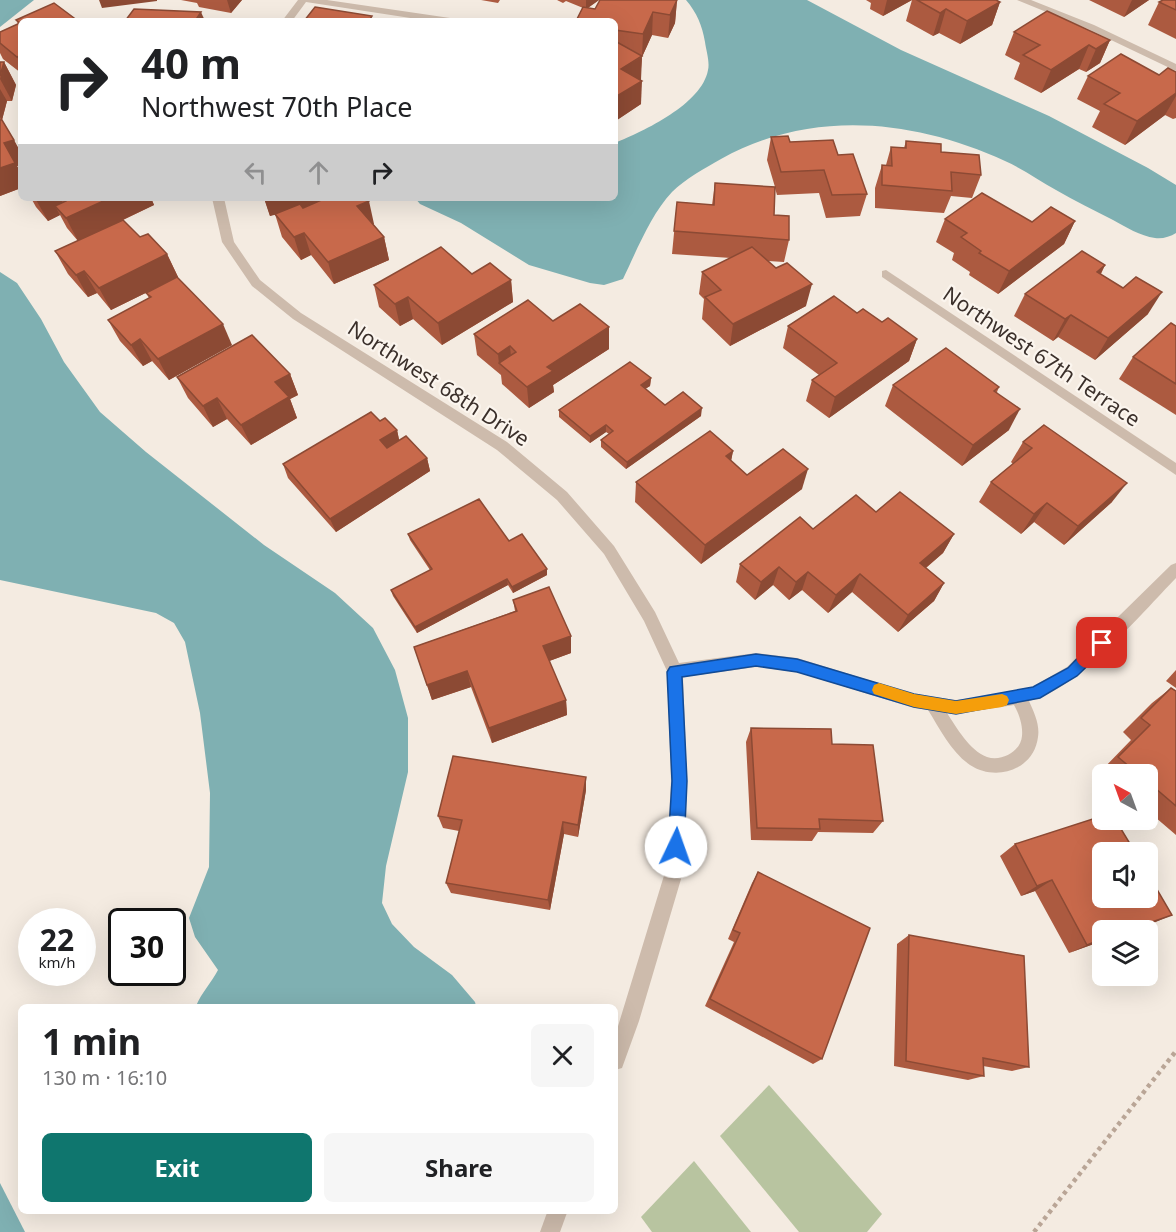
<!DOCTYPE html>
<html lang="en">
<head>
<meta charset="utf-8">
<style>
	:root { --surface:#fff; --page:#f6f6f6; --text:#202124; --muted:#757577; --accent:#0f766e }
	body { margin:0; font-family:"Noto Sans",sans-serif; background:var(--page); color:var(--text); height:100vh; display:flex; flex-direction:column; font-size:22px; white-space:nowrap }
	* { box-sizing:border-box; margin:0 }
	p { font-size:20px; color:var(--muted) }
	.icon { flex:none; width:33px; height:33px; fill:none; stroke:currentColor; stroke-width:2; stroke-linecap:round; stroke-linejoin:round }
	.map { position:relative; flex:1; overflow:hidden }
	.panel { position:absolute; left:18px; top:1004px; width:600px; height:210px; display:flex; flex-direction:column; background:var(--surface); border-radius:9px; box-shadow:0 6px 24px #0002 }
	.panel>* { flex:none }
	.top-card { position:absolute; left:18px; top:18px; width:600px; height:183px; border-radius:9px; box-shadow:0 6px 24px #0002; background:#fff; color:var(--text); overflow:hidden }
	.needle { width:39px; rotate:319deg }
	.controls { position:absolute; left:1092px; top:764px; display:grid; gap:12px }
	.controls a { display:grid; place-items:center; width:66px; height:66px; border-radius:9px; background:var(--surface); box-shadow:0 6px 24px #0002; font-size:30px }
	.speed { position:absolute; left:18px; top:908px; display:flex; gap:12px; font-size:30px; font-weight:700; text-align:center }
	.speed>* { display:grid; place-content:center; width:78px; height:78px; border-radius:50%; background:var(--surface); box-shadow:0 6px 24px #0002; line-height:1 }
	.speed small { font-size:15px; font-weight:400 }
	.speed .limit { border:3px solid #111; border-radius:9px; background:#fff; color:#111 }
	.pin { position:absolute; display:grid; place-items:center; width:51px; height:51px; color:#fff; margin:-26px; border-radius:12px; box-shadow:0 3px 9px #0006 }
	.me { position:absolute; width:66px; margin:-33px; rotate:3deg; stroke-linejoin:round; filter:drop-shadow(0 0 4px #0008) }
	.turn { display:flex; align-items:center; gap:21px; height:126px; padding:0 24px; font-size:27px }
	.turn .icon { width:78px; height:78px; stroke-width:2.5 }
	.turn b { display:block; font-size:42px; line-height:51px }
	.lanes { display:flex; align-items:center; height:57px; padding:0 24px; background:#0003; justify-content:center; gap:30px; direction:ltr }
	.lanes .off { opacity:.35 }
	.round { display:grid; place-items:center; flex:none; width:63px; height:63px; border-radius:9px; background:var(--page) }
	.headline { display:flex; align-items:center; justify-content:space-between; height:102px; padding:0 24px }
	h1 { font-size:36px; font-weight:700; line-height:45px }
	.action { display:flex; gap:12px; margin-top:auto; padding:12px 24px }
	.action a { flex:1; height:69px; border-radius:9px; background:var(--accent); color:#fff; font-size:24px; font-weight:700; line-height:69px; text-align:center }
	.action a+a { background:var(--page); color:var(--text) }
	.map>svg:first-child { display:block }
	.green { fill:#b8c4a0 }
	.water { fill:#7fb0b2 }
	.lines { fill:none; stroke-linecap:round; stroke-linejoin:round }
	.path { stroke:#b9a596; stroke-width:4.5; stroke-dasharray:4 4; stroke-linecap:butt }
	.minor { fill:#cdbbac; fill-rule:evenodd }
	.wall { fill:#ac5a40 }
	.shaded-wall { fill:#8c4a34 }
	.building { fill:#c8694b; stroke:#8c4a34; stroke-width:1.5 }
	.route { fill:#1a73e8; stroke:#114b97; stroke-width:1.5 }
	.slow { fill:#f59e0b }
	.labels { text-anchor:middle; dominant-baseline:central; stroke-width:4.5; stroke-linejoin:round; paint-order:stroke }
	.street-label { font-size:21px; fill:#3b302b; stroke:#fbf5ee }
</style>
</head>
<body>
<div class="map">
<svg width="1176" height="1232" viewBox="0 0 1176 1232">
	<rect width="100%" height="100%" fill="#f4ebe1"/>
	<g class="green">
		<polygon points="769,1085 882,1214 867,1232 799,1232 720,1136"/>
		<polygon points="694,1161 751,1232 652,1232 641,1217"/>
	</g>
	<g class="water">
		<polygon points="0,0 34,0 0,27"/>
		<path d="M686,0H807L901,50L1049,116L1148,168L1176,185V233C1170,237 1162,239 1155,238C1140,236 1126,227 1113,220C1094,210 1075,201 1056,190C1040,181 1023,169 1005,161C913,119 811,109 721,159C705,168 685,179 672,192C651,214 636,252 623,279L604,285L590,283L529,265L461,223L420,204L415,198H615V143C644,131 702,104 708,70C710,62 706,50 705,42C702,25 697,13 686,0Z"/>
		<path d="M0,272L17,283L41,319L64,362L100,412L146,452L264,545L335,593L373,628L395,670L408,718V772L386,866L382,903L392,924L414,947L452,975L475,1002L476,1006H196C202,992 211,983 218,970L195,937L189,918L209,867L210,793L200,713L185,642L174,623L156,613L0,580Z"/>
		<polygon points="0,1183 25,1232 0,1232"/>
	</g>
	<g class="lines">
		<polyline class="path" points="1034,1232 1176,1051"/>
		<g class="minor">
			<polygon points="298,0 327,0 450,18 455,21 430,21 306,2 292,21 282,21"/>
			<polygon points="1017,0 1031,0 1094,25 1176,64 1176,71 1088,29"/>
			<path d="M212,198H224L234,242L260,280L301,313L507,442L567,492L614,546L655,612L679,663L756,653L797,658L914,694L956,700L993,695L1032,687L1067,667L1171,565L1176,563V578C1141,614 1076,691 1029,701C1034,712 1040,725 1038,737C1034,770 996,782 970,765C951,752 940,729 928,710L914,708L797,672L756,667L683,677L687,781L684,869L639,1021L622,1068L615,1070V1036L666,869L671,781L667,671L644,621L604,554L557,500L497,450L293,319L252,286L222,242ZM1014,705C1019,714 1023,725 1022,736C1021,751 1002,762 987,757C969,750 957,728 947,713L956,714Z"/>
			<polygon points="886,270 1176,463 1176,475 882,277 882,271"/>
			<polygon points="548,1210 568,1210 560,1232 540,1232"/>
		</g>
	</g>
	<g class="wall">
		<polygon points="181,0 242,0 231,13 199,7 197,3"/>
		<polygon points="481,0 500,0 498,3"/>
		<polygon points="557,0 599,0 588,8 595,9 677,0 675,23 668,38 652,35 642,57 640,80 641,104 617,120 615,119 615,21 566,1 563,3"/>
		<polygon points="866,0 996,0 1000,2 992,25 960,44 939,33 933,36 906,21 912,0 883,16 870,9 871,3"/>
		<polygon points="1089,0 1149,0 1124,17"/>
		<polygon points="1176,0 1176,39 1148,25 1159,2"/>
		<polygon points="16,20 21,21 21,73 3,59 0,53 0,32 18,24"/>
		<polygon points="1014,32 1110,40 1100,63 1086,72 1079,69 1041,93 1014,79 1020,63 1005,55"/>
		<polygon points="0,62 4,62 16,85 12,101 7,101 2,120 21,153 21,165 17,166 21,173 21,188 0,196"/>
		<polygon points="1176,72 1176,118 1173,119 1165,115 1125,145 1092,127 1100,111 1077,99 1088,76 1159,75"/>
		<polygon points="771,137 838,155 867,194 860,216 826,218 819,193 777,195 775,188 774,215 789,240 784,262 768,261 806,306 730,346 702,319 704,299 699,294 702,272 731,258 672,254 677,202 712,205 715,183 775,187 767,160"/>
		<polygon points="906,141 941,152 981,175 972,198 951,196 944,213 875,208 875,188 882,165 886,165 891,147 904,148"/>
		<polygon points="31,198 151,198 154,205 123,220 140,237 167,254 178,277 111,310 97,293 88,297 68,274 55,251 78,241 67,228 60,215 48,221 36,207"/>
		<polygon points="264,198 374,224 373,224 384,237 389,260 334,284 311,255 301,260 282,237 275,214 270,216"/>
		<polygon points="945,219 1032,222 1075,221 1064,244 998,294 969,275 970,272 952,260 954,253 936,242"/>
		<polygon points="1105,265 1101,274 1148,314 1095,360 1058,337 1053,341 1014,316 1025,294"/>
		<polygon points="472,274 511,280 513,302 442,345 413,319 400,326 379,307 374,285"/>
		<polygon points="146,293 232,345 169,380 152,361 143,366 120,341 108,320 149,298"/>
		<polygon points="857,313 882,322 917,339 909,361 829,418 806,401 812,380 819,375 783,348 788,326"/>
		<polygon points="553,321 609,349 553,385 554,392 529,408 502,384 501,375 477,355 474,334"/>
		<polygon points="1176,326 1176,415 1119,379 1133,357"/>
		<polygon points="290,374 298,395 290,399 297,418 251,445 227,419 213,427 188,398 177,377"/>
		<polygon points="651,378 650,386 645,389 665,405 701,416 626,469 601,447 601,440 609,434 606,432 590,443 559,417 559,410"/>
		<polygon points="893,385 999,387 997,392 1009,430 962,466 885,406"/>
		<polygon points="380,421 397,430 399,440 427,458 430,471 336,532 288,478 283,464"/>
		<polygon points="1023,442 1112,502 1064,545 1034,522 1021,534 979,502 991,482 1013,464 1011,462"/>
		<polygon points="733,451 731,461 747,475 802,489 701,564 635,502 636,482"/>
		<polygon points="876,512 954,534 943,553 926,568 944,583 934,601 898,632 852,592 828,613 802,590 789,600 773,585 755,600 736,582 740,564 813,529"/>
		<polygon points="408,534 509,541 547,575 513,593 508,585 417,633 393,596 391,590 430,570 410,540"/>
		<polygon points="513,600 571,653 549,661 566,700 567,715 492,743 471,687 432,700 414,647 515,611"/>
		<polygon points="1176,670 1176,688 1166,681"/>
		<polygon points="1171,688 1176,691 1176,835 1148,811 1148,774 1104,774 1101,771 1131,740 1123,732 1152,703"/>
		<polygon points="751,728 832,744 883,821 873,833 818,832 812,841 751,840 746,742"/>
		<polygon points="586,777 586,790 578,837 564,834 550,910 451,893 446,883 459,831 443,828 438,816"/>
		<polygon points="1015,844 1151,924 1102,930 1102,941 1069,953 1035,891 1021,896 1000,856"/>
		<polygon points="758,872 822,1059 813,1064 705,1006 734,942 728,939 752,883"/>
		<polygon points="909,935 1029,1067 1012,1071 983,1066 984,1076 968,1080 894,1066 897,944"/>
	</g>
	<g class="shaded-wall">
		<polygon points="99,0 157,0 157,1 102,8"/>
		<polygon points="227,0 242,0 231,13"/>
		<polygon points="586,0 599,0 586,9"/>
		<polygon points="677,0 675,23 668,38 670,15"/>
		<polygon points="887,0 912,0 883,16"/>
		<polygon points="1132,0 1149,0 1124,17"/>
		<polygon points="1000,2 992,25 960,44 967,21"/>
		<polygon points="946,9 939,33 933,36 940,13"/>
		<polygon points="201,12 205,21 195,21"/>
		<polygon points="653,12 652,35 642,57 641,80 620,92 621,69 642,57 643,34"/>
		<polygon points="1110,40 1100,63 1086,72 1096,49"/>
		<polygon points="1089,45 1079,69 1041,93 1051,70"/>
		<polygon points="21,55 21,64 17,57"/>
		<polygon points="4,62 16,85 12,101 0,79"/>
		<polygon points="642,81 641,104 617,120 617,96"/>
		<polygon points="0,89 7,101 2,120 0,117"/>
		<polygon points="1176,93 1176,96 1165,115 1125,145 1137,121"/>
		<polygon points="14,140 21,153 21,165 17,166 21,173 21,188 0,196 0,168 4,143"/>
		<polygon points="35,198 60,198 68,212 55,206 60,215 48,221"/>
		<polygon points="110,198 151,198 154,205 78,241 66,218"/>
		<polygon points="264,198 344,198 270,216"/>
		<polygon points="369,201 374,224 362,229 357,206"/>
		<polygon points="1075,221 1064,244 998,294 1009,271"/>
		<polygon points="304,233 311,255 301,260 294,237"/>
		<polygon points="384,237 389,260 334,284 328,262"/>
		<polygon points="167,254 178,277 111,310 99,288"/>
		<polygon points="1105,265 1093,288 1097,272"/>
		<polygon points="84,271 97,293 88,297 76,275"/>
		<polygon points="511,280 513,302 442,345 438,323"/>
		<polygon points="812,284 806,306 730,346 733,324"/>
		<polygon points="1162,292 1148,314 1095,360 1108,338"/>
		<polygon points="408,297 413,319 400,326 395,304"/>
		<polygon points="1071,315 1058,337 1053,341 1065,319"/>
		<polygon points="223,324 232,345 169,380 158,359"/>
		<polygon points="609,327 609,349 553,385 554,392 529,408 527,387 547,367"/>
		<polygon points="140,339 152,361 143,366 131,345"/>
		<polygon points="917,339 909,361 829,418 835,397"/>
		<polygon points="510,346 512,367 499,363 500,375 498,354"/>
		<polygon points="290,374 298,395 290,399 297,418 251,445 241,425 275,382"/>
		<polygon points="651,378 650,386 640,392 641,385"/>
		<polygon points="217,398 227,419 213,427 203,406"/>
		<polygon points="702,408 701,416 626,469 627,462"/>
		<polygon points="1020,409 1009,430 962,466 973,445"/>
		<polygon points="606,425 606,432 590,443 590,436"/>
		<polygon points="397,430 400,444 384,454 380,440"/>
		<polygon points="733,451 729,471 726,456"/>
		<polygon points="427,458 430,471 336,532 330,519"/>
		<polygon points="808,469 802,489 701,564 705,545"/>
		<polygon points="1127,483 1112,502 1064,545 1078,526"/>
		<polygon points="1047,503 1034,522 1021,534 1034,514"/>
		<polygon points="954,534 943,553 910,581 920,563"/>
		<polygon points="779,567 773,585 755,600 761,582"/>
		<polygon points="547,569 547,575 513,593 512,587"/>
		<polygon points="808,572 802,590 789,600 796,582"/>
		<polygon points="860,574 852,592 828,613 836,595"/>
		<polygon points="507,579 508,585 417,633 415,627"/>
		<polygon points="944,583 934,601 898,632 908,615"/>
		<polygon points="571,636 571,653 544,663 543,646"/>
		<polygon points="467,671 471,687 432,700 427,685"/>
		<polygon points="566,700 567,715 492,743 489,728"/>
		<polygon points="586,777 586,790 578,837 578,825"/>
		<polygon points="563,822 564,834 550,910 548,900"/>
		<polygon points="1052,880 1035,891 1021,896 1037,886"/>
		<polygon points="1172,915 1151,924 1135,930 1129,930"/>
		<polygon points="1102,939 1102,941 1069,953 1087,945"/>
	</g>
	<g class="building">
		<polygon points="600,0 677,0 670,15 653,12 643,34 615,30 615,21 576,21 583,7 595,9"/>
		<polygon points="917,0 996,0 1000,2 967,21 946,9 940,13"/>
		<polygon points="1163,0 1176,0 1176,10 1159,2"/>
		<polygon points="54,3 78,21 21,21 21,55 17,57 0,43 0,32 20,23 16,20"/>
		<polygon points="315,7 372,16 369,21 304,21"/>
		<polygon points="134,9 201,12 195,21 125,21"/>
		<polygon points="1047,11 1110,40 1096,49 1089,45 1051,70 1023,55 1040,45 1014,32"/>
		<polygon points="615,41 642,56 621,69 642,81 617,96 615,95"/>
		<polygon points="1121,54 1159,75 1168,68 1176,72 1176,93 1137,121 1104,104 1120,93 1088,76"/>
		<polygon points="0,62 4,62 0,76"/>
		<polygon points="0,120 2,120 14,140 4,143 15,163 0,168"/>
		<polygon points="788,136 790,142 833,140 838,155 853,154 867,194 832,195 824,170 781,172 771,137"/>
		<polygon points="906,141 941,144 941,152 979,155 981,175 951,172 952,191 882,185 882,165 892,166 891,147 906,148"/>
		<polygon points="715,183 775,187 774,215 789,216 789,240 674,231 677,202 714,205"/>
		<polygon points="982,193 1032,222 1051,207 1075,221 1009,271 979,253 981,251 961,237 967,233 945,219"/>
		<polygon points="64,198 110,198 66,218 55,206 66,201"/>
		<polygon points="326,198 367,198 369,201 357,206 384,237 328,262 304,233 294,237 275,214 300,204 303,208"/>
		<polygon points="123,220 140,237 148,234 167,254 99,288 84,271 76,275 55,251"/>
		<polygon points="441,247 472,274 490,263 511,280 438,323 408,297 395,304 374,285"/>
		<polygon points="752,247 776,268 787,263 812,284 733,324 705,297 721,290 702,272"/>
		<polygon points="1082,251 1105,265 1097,272 1123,288 1136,277 1162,292 1108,338 1071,315 1065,319 1025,294"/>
		<polygon points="177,277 223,324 158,359 140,339 131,345 108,320 151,297 146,293"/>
		<polygon points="834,296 857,313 863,309 882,322 888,318 917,339 835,397 812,380 837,363 788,326"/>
		<polygon points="528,300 553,321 580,304 609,327 547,367 553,371 527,387 499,363 516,352 510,346 498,354 474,334"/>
		<polygon points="1171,323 1176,326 1176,384 1133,357"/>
		<polygon points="252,335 290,374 275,382 289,397 241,425 217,398 203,406 177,377"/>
		<polygon points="946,348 999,387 994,391 1020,409 973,445 893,385"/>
		<polygon points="630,362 651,378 641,385 665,405 683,392 702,408 627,462 601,440 613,431 606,425 590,436 559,410"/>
		<polygon points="371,412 380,421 385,418 397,430 380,440 387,448 406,436 427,458 330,519 283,464"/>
		<polygon points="1044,425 1127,483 1078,526 1047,503 1034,514 991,482 1032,448 1023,442"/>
		<polygon points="710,431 733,451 726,456 747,475 783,449 808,469 705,545 636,482"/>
		<polygon points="900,492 954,534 920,563 944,583 908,615 860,574 836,595 808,572 796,582 779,567 761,582 740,564 800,517 813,529 856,495 876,512"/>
		<polygon points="479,499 509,541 522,534 547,569 512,587 507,579 415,627 391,590 432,569 408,534"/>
		<polygon points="549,587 571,636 543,646 566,700 489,728 467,671 427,685 414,647 517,611 513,600"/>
		<polygon points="1171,688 1176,691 1176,806 1148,782 1148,774 1138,774 1118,757 1150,725 1141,718"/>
		<polygon points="751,728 831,729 832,744 873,745 883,821 819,819 820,829 757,828"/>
		<polygon points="453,756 586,777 578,825 563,822 548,900 446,883 462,820 438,816"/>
		<polygon points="1102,816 1102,819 1115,819 1135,852 1102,852 1102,897 1148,897 1148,874 1172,915 1129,930 1102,930 1102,939 1087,945 1052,880 1037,886 1015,844"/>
		<polygon points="758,872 870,928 822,1059 710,999 740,933 733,930"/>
		<polygon points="909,935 1024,956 1029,1067 983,1058 984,1076 906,1061"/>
	</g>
	<polygon class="route" points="1102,637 1107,638 1109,643 1107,647 1077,676 1040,698 956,714 914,707 797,672 756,666 682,677 687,781 684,847 682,852 676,855 671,852 668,847 672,781 667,672 670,667 756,654 797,659 914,694 956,701 1033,687 1068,668 1097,638"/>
	<polygon class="slow" points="879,683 914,694 956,701 1002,694 1007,696 1009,700 1007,705 1002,707 956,714 914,707 874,694 872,690 874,685"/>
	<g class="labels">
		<g class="street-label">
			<text transform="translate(1042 356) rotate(34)">Northwest 67th Terrace</text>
			<text transform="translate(439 383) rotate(33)">Northwest 68th Drive</text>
		</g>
	</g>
</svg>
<div class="controls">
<a><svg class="needle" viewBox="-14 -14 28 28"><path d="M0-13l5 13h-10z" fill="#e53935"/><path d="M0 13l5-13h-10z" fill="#757577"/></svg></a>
<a><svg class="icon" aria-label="sound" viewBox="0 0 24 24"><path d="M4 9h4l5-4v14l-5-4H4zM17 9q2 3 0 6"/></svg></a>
<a><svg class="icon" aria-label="layers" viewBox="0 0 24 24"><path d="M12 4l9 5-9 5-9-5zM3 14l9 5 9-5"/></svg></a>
</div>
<div class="speed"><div>22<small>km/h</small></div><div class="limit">30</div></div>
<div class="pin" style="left:1102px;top:643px;background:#d93025"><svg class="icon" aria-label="arrive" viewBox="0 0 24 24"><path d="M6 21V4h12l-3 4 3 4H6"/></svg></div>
<svg class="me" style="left:676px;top:847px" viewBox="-20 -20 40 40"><circle r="19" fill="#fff"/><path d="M0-13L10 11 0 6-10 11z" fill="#1a73e8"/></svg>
<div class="top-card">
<div class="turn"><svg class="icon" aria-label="right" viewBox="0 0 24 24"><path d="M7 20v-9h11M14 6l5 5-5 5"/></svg><div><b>40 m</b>Northwest 70th Place</div></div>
<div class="lanes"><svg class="icon off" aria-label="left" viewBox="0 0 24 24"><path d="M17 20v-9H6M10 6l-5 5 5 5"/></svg><svg class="icon off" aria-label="ahead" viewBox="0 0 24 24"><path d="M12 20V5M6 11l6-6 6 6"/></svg><svg class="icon" aria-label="right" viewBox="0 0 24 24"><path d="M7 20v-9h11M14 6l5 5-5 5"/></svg></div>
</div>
<section class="panel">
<div class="headline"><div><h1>1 min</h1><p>130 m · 16:10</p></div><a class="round"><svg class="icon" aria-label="close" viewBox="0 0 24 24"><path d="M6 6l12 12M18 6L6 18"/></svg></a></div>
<div class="action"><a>Exit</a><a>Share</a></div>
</section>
</div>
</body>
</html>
